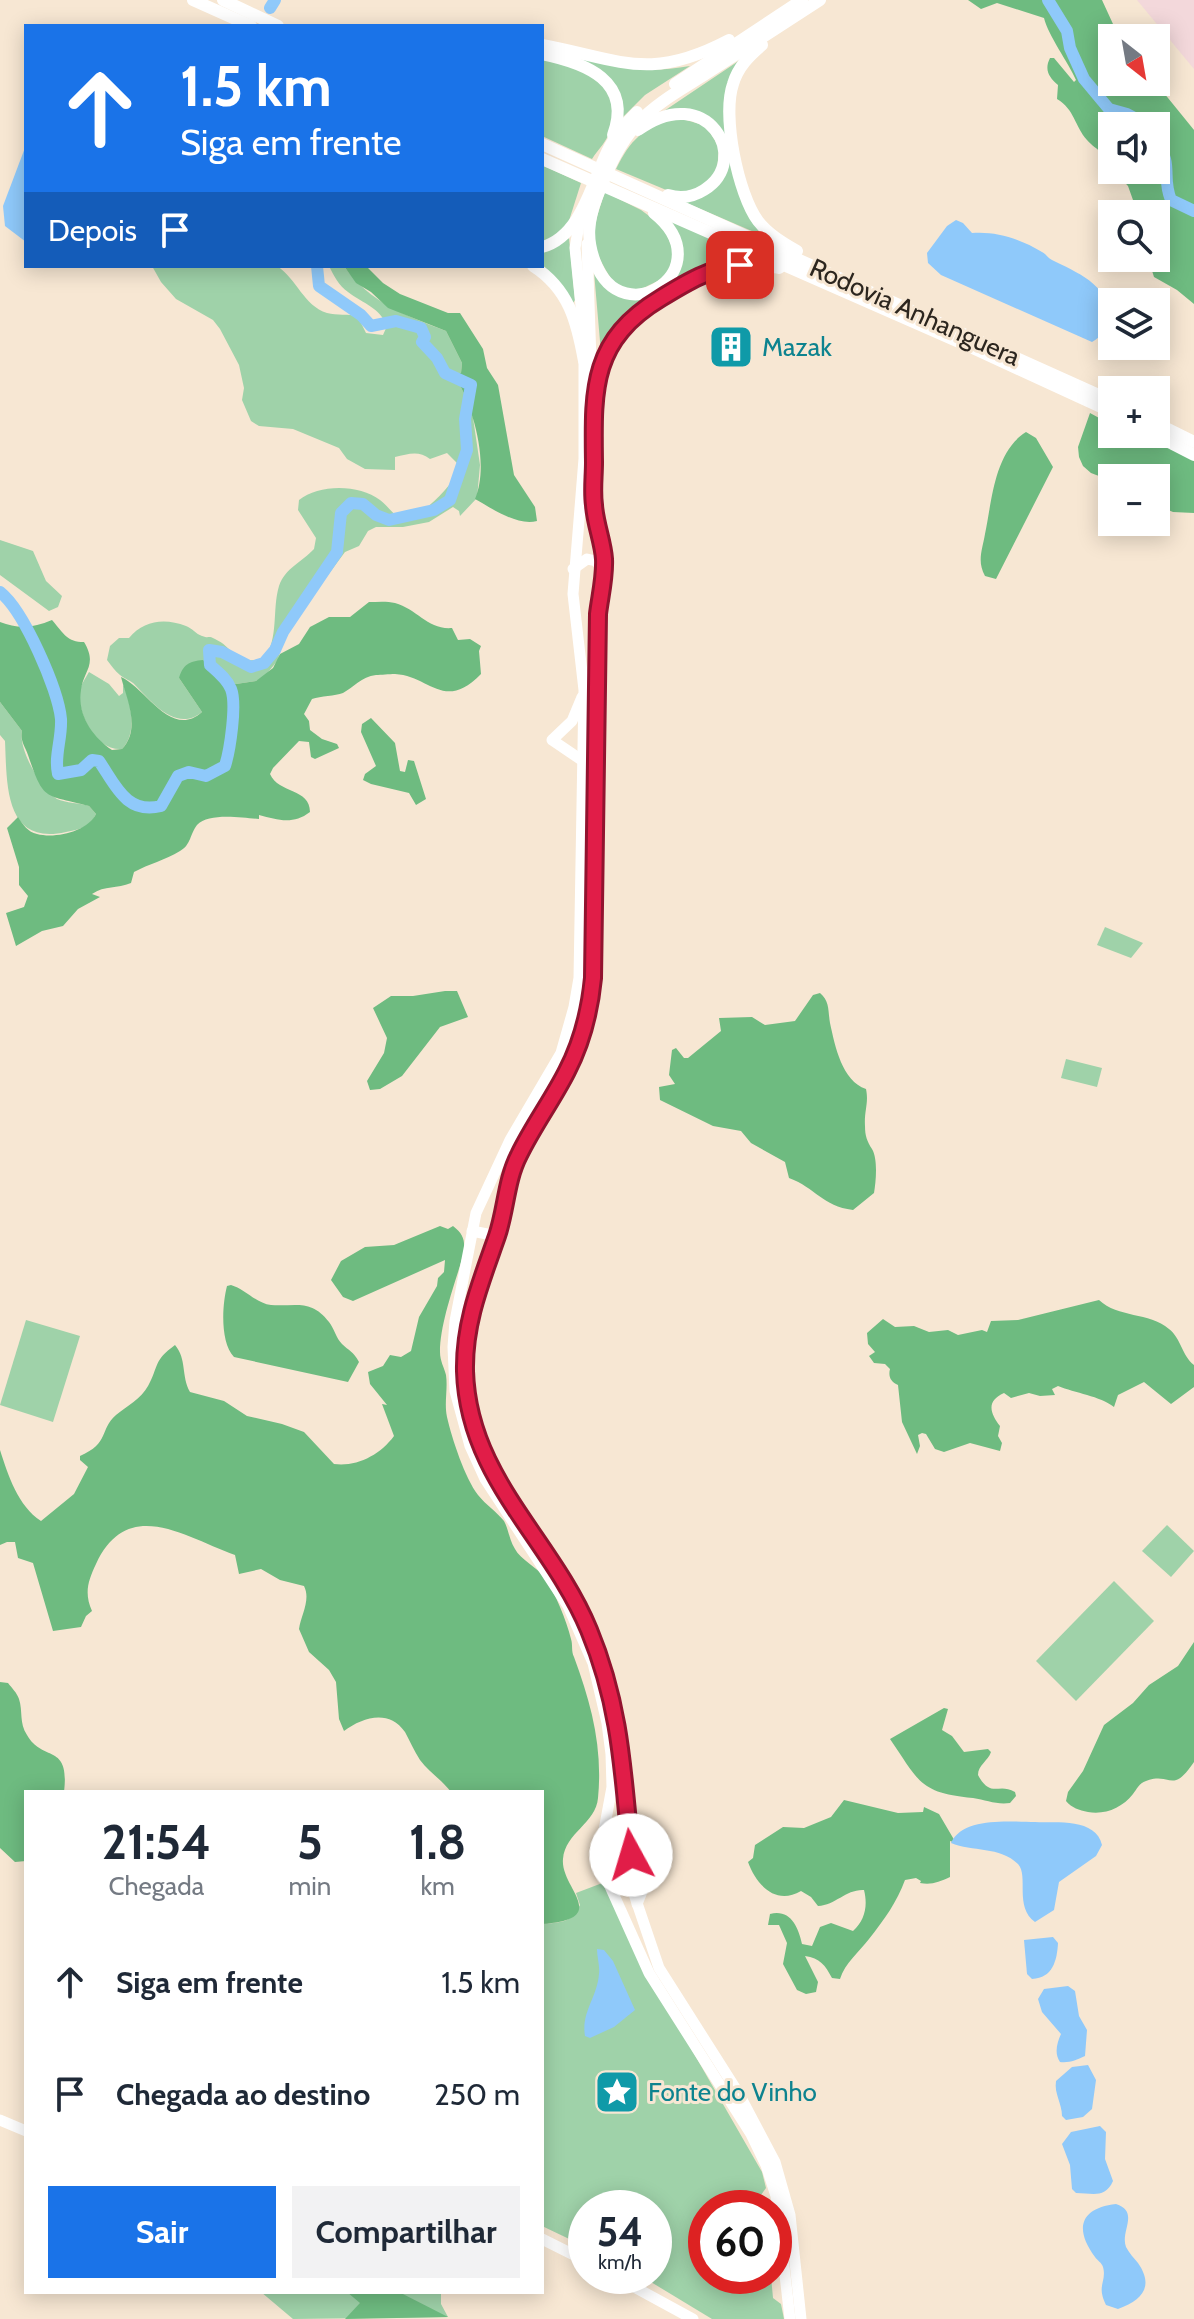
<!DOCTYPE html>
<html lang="pt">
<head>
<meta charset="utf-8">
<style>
	:root { --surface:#fff; --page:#f2f2f3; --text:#1f2937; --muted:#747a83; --accent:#1a73e8 }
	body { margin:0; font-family:Cabin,sans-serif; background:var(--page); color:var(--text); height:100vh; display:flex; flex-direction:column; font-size:30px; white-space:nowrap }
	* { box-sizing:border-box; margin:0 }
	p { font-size:26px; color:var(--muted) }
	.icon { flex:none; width:44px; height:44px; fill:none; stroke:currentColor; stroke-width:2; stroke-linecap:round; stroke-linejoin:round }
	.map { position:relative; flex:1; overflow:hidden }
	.drawer { position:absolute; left:24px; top:1790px; width:520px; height:504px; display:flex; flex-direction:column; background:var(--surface); border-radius:0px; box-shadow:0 4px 20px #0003 }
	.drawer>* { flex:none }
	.banner { position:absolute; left:24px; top:24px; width:520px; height:244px; border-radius:0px; box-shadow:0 4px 20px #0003; background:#1a73e8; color:#fff; overflow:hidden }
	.needle { width:52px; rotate:149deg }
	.fabs { position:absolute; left:1098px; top:24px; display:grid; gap:16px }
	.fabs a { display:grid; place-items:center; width:72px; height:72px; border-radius:0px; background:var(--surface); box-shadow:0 4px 20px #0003; font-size:40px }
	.speed { position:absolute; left:568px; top:2190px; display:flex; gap:16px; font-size:40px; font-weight:700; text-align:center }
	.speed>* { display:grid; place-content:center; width:104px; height:104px; border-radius:50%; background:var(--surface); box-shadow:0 4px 20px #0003; line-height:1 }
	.speed small { font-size:20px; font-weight:400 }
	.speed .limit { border:12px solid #d22; background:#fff; color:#111 }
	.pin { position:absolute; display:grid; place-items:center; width:68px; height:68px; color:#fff; margin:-34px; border-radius:16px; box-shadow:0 4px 12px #0006 }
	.me { position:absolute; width:88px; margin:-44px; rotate:354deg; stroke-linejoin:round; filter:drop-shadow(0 0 6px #0008) }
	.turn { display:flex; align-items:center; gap:28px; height:168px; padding:0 24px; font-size:36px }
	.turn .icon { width:104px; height:104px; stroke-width:2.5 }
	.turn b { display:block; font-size:56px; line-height:68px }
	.then { display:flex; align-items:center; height:76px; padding:0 24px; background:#0003; gap:16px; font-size:30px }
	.eta { display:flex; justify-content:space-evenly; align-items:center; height:136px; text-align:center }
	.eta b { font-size:48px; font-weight:800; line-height:56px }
	.primary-button { display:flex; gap:16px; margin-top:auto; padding:16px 24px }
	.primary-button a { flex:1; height:92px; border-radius:0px; background:var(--accent); color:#fff; font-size:32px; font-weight:800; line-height:92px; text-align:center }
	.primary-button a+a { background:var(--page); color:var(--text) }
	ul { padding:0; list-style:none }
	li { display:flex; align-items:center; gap:24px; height:112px; padding:0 24px }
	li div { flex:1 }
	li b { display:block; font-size:30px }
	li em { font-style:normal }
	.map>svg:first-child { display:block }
	.industrial { fill:#f3d8db }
	.green { fill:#9fd2a9 }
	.forest { fill:#6ebb80 }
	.water { fill:#8fc9fa }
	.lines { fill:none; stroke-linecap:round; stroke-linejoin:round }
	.river { stroke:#8fc9fa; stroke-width:12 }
	.major { stroke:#fff; stroke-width:11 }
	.highway { stroke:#fff; stroke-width:12 }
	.route-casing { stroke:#92132f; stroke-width:20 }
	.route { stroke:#e11d48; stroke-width:14 }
	.labels { text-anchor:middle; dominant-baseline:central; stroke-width:6; stroke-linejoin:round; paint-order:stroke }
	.street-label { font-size:26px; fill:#2c261f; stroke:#f7e7d3 }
	.culture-label { font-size:26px; fill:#0d838f; stroke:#f7e7d3; text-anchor:start }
</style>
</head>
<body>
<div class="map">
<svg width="1194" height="2319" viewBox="0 0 1194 2319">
	<rect width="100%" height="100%" fill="#f7e7d3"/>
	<polygon class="industrial" points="1137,0 1194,0 1194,69"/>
	<g class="green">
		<path d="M559,52C607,66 640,75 690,66L645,95L620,120L618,97Z"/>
		<path d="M542,58C578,65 625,82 611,128C607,142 599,148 592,159L542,136Z"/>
		<polygon points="740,60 727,124 762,232 761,235 682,201 721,179 718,128 664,111"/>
		<path d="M673,116L706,126L719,147L717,172L696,191L671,192L616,169C631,138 642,131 673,116Z"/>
		<polygon points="542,165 581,183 567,227 542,245"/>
		<path d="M605,192L641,210L664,227L675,255L666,277L637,291L615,285C589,244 589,238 605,192Z"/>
		<path d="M670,221L760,260L672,286L601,353L594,272L613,292L668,288C683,270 681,241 670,221Z"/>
		<polygon points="569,238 575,300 573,303 542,266 542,251"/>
		<path d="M152,266H277C296,278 304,306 327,313C337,316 348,313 358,317L366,333L383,335L387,326C379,307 364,304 348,292C339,286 334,276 329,266H344C370,303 405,315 446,331L462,363L461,373L455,374L472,411L480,465L477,498L460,516L459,511L453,507L429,522L403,527H376L368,531L359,546L345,552L313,595L296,608L285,627L278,660L265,676L256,681L236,684L226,682L211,666L179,678L202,712C176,733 152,702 135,685C131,680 124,679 120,675C115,671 111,665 107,660L110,646L119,638H129C144,620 165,618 186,626C192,628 196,634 202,636C210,639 207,635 215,639C236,649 232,665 264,659C279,639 272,609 279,586C285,568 302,562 314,549L316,538L298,510L299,500C319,484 359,484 380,500C390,508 393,516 405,520C430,510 447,489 462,468L447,453L430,459C419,450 408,454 395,457V470L365,469L347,459L339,448L293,429L259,426L251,421L242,400L244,388L239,365L220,329L213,320L176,299L161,282Z"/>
		<polygon points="0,540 33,551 46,581 62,596 58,607 49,611 0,575"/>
		<path d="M89,672L109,684L119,696L123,693V684C131,704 138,732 122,749C95,751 76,712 80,689C82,683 86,677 89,672Z"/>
		<path d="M0,702L22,731C18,749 41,789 57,799C65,803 81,803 89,806L96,814C89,828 80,829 66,832C4,846 7,784 5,741L0,735Z"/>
		<polygon points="1105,927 1143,943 1131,958 1097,945"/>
		<polygon points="1066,1059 1102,1068 1097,1087 1061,1078"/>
		<polygon points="26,1320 80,1336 53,1422 0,1405"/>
		<polygon points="1167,1525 1194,1551 1171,1577 1142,1551"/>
		<polygon points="1114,1581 1154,1621 1076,1701 1036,1661"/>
		<path d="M605,1882L685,2038L762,2172L766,2188L761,2195L763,2208H706V2276H771L773,2298L781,2304L784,2319H712L641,2276H654V2208H586V2247L542,2226V1924C561,1922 570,1924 580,1905L576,1893Z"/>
		<polygon points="261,2292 441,2292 441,2304 448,2317 293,2319"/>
	</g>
	<g class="forest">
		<path d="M968,0H1102L1113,24L1112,82H1155L1194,130V304L1177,290L1154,277L1148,258H1156V214H1138L1128,186L1113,170H1156V126H1112V168C1107,153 1097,151 1087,140C1074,125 1075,110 1057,99L1058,85C1049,77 1044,70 1050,58H1054L1074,82L1076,80C1068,62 1048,35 1044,18L997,3L981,9Z"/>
		<path d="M344,266H366L383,283L400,294L448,313H460L483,349L487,368L498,385L514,475L535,507L537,521C517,526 493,509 475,499C490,463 473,406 454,374L461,373L462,363L446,331L388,308L371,292L356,283Z"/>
		<polygon points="1090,413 1112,425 1112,434 1150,434 1194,460 1194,513 1173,512 1156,505 1156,478 1112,478 1112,481 1091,473 1083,466 1079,457 1078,447"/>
		<path d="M1026,432L1036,438L1053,467L996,579L985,576C977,561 982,551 985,534C992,501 994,452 1026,432Z"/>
		<path d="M369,602C377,602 387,601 395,603C417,609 428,630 452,628L458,640L470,639L481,646L479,651L481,674C444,712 430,676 395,674C389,674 381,675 376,675C361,677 354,687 343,693C335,696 321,696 312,699L304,714L309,721L310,730L322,739L337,744L339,748L315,759L311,757L309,742L299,741L273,768L270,774C279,794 310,788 310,812C293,825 278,820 259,815V819C243,818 209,812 197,825C190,834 191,845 180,851C165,860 149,864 134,872L131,883C117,889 105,885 92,894L100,897L78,909L63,926L42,931L16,946L6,913L24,907L28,896L19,885V867L7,828L18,817C23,825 28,832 37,834C56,839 88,831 96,814L89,806C44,794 44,802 28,755C25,746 20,741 22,731L0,702V622C18,629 33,628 52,620C64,634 67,642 84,642C98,665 83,671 81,690C77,714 92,737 112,750L122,749C141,729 127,700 121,677C145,687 171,740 202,712L179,678C183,665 189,661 203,660L226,682L236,684L256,681L273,668L280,654L299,644L310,627L329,617H350Z"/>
		<polygon points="371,718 395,743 400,771 405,772 408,760 414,761 426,799 416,805 409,793 371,784 363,780 365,774 376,766 361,732 362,724"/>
		<polygon points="445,991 457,991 468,1017 440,1027 402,1076 380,1089 370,1090 367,1081 384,1053 387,1038 373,1008 391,996 413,996"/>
		<path d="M820,993C830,1001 828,1012 830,1023C835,1046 842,1081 866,1089C869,1103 864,1111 865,1126C865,1136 867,1141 872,1149C878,1159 876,1181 874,1193L853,1210C822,1206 816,1188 789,1178L785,1162L751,1143L741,1131L713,1126L660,1100L659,1087L675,1084L669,1075L672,1050L676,1048L684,1058H688L721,1031L719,1018L752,1017L765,1025L795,1021L813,995Z"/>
		<path d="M440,1226L448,1229L453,1226C463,1234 465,1239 464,1252C456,1281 440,1322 440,1352C440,1361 444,1367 446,1375C448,1389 444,1403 447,1417C452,1439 465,1478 478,1495C486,1505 496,1511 504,1521C509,1530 509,1540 515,1549C520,1559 537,1567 545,1578C556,1595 566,1619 571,1639C573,1645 571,1651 574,1657C591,1703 603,1747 598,1798C596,1823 565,1833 563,1859C560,1888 613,1919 542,1924V1792H451C442,1780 429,1772 420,1760C414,1751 410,1741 405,1732C389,1709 363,1717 344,1731L339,1719L336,1682L329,1670L309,1652L299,1629C301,1615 311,1600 304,1586L280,1580L261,1569L239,1574L235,1555C186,1538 128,1495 96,1564C88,1581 84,1593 92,1611L86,1616L81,1627L53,1631L33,1563L18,1558L15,1542H7L0,1545V1450C8,1475 18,1506 41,1521L74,1494L88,1467L80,1460V1456C110,1443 99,1430 116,1415C127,1406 141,1399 148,1386C159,1366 153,1361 175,1345C187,1359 181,1376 190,1392L224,1401L247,1416L282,1424L304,1432L334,1464C357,1467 380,1455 394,1436L382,1404L387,1405L370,1384L368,1372L383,1366L390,1355L401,1357L411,1351L419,1317L437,1286L438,1278L444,1272L445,1260L353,1301L343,1297L331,1280L341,1261L365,1247L394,1245Z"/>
		<path d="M231,1285C245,1289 257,1304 271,1305C294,1307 311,1298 329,1322C334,1328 336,1338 342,1344C349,1351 353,1351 359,1362L348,1382L234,1357C220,1342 222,1305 227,1286Z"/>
		<path d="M1099,1300C1118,1318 1149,1312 1169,1329C1181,1338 1182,1356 1194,1365V1387L1171,1404L1144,1382L1118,1395L1114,1407C1100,1396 1075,1393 1058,1386L1052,1389L1055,1395L1040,1396L1029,1393L1011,1398L1004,1393C986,1401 990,1413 1000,1426L998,1436L1002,1443L1000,1451L970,1443L944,1452L935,1449L926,1434L922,1433L918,1435L920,1446L917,1454L902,1422L898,1385C891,1382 888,1377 890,1369L885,1364L874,1363L869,1356L875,1352L868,1344L867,1333L883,1319L895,1327L914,1326L929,1332L948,1330L958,1335L982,1330L987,1332L991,1321L1018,1320Z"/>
		<path d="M1194,1642V1762C1171,1796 1171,1771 1146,1781C1139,1783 1137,1789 1133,1794C1122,1808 1105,1815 1088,1812C1079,1810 1072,1808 1066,1801L1068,1792L1083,1771L1104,1725L1133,1703L1149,1685L1178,1666Z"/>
		<path d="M0,1682L8,1683C12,1688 17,1693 19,1699C23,1711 19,1723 27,1735C43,1763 70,1742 64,1792H26V1861L15,1862L0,1848Z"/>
		<path d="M944,1708L948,1709L942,1730L952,1736L964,1752L988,1749L991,1752C988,1761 978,1765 978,1775C991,1799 998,1782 1015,1792L1016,1796L1010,1803C997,1805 986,1800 973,1798C919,1793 919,1781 890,1739Z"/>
		<path d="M844,1800L898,1813L923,1812L924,1807L939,1814L956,1843L950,1841V1877C939,1882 932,1885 920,1883L921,1881L916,1878L905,1880C897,1902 884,1920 869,1939C859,1952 845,1963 840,1979L832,1978C825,1965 820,1958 805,1956L818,1982L816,1992L806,1994L797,1990L783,1964L787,1943L779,1925H768L770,1914C790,1909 798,1926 802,1944L812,1946L820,1927L831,1923L853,1931C865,1920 868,1906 864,1890C846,1889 836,1905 818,1906L811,1897L801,1891C775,1906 756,1884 748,1862L753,1858L755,1845L783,1827L804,1828L831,1817Z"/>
		<polygon points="347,2292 399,2292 448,2317 345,2319 360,2303"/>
	</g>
	<g class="water">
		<polygon points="26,145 26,242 5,226 3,206"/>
		<path d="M956,220L963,223L972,233C996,231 1021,239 1042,252C1047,255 1047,257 1052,260C1076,272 1110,285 1109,317C1108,329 1102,336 1092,342L941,275L928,263L927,253L947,226Z"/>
		<path d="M1035,1822C1057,1823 1096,1818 1102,1845L1096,1856L1059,1882L1054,1910L1035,1922C1014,1907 1029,1876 1018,1864C1000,1846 972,1852 951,1843C963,1816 1011,1822 1035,1822Z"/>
		<path d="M1053,1937L1058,1943C1057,1960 1053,1978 1032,1979L1027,1974L1024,1940Z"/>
		<path d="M597,1949L604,1950L613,1961L635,2010L614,2027L590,2038L585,2036C581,2012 597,1998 599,1974C600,1966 597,1957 597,1949Z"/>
		<path d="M1068,1986L1075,1991L1079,2016L1087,2030L1085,2056C1076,2060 1070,2063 1060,2062C1054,2053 1057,2043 1061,2034L1042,2012L1038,1999L1044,1989Z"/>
		<path d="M1088,2065L1096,2080L1092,2109L1083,2117L1066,2120L1062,2116C1062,2103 1054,2094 1056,2081L1072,2067Z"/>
		<path d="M1100,2126L1106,2132L1105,2159L1113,2181C1105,2199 1092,2193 1076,2193L1072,2189L1070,2165L1062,2144L1071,2132Z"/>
		<path d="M1116,2204C1140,2212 1120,2231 1126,2247C1129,2253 1134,2258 1138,2263C1154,2286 1143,2300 1118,2309L1106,2305C1096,2285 1107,2282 1103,2267C1102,2263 1097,2260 1095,2257C1074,2229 1080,2208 1116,2204Z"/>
	</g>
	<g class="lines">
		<g class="river">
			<polyline points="1048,0 1067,31 1070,48 1084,79 1109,109 1127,114 1140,121 1143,126"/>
			<polyline points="270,8 275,0"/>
			<path d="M1156,142C1174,165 1161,176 1171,200L1194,211"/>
			<path d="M0,592C24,611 58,689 61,719C62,739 54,756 58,774L81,770L92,760L99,761C115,784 126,815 161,806L178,776L189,772L206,776L225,766C230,750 237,704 231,689C227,679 218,672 210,665L209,650L222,652L251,667L264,663L275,650L283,632L337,552L341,513L351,503L363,504L376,515L389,520L434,510L450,500L467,450L465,419L471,385L445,373L437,358L422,342L425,337L421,328L396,321L371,326L361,315L319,286L317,266"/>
		</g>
		<g class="major">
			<polyline points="581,213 575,248 584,335 584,459 573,594 584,690 579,978 574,1007 561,1053 510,1140 476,1213 455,1321 453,1347 455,1391 470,1446 485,1479 568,1606 593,1663 607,1723 611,1754 612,1787 600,1852 604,1873 649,1973 751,2134 766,2165 776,2196 790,2319"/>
			<polyline points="587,244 592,390"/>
			<polyline points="592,420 593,503 604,558 598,614 593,978 590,1003 575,1053 518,1155 511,1176 497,1236 476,1293 466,1340 469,1406 477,1436 496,1479 571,1593 589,1630 610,1689 623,1754 630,1877 635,1897 659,1968 739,2094 775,2162 790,2215 801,2319"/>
			<polyline points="573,569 587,559 596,561 603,570"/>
			<polyline points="582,697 572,721 552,740 583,761"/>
			<polyline points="472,1231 497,1236"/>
			<polyline points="628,1827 649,1850"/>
			<polyline points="600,1852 620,1849 630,1850"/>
			<polyline points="637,1904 651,1869"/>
			<polyline points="0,2120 26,2131"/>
			<polyline points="542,2239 586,2261"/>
			<polyline points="614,2276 693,2319"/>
		</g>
		<g class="highway">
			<polyline points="193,0 251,26"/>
			<polyline points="223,0 278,26"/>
			<path d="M542,45C622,60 649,82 729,40"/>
			<path d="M762,45C749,56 738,67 733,84C722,116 738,194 758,221C768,234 783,243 797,251"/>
			<path d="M542,54C586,63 633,81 613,135"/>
			<polyline points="675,84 802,0"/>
			<path d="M638,130C707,80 753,160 704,190C693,197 681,199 668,195"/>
			<polyline points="542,144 1112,401"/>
			<polyline points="542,159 975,349 1112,412"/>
			<path d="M654,213C723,268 623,336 595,262C586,239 588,221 597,197C607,171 619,143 638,123C657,102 684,88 707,73C745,49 783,24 820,0"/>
			<path d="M542,247C583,236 592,179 610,146C617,133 627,122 637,112"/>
			<path d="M533,266C569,289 577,322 584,361"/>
			<polyline points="1156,423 1194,442"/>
			<path d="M592,427C594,404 594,381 604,360C630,301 716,253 779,268"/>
			<polyline points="1153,434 1194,455"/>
		</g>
	</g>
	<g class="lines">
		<g class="route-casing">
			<path id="route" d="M631,1855C623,1774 621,1707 589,1630C551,1538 468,1478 465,1371C464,1322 481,1282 497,1236C506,1210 506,1180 519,1155C533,1126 553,1099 567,1071C582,1042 590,1009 593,978L598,614C600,597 605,577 604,559C603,542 595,523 594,505C592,491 594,477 594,462C593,389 591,340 661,298C687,282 710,268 740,265"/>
		</g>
		<use href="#route" class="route"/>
	</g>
	<defs>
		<g id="building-square" transform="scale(2.3)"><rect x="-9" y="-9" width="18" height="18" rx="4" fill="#0f9aa8" stroke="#f7e7d3"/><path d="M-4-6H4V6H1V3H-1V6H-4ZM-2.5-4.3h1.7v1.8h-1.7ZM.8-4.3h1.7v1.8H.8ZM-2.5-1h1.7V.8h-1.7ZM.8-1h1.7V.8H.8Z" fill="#fff"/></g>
		<g id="sight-square" transform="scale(2.3)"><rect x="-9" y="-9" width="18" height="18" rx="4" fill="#0f9aa8" stroke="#f7e7d3"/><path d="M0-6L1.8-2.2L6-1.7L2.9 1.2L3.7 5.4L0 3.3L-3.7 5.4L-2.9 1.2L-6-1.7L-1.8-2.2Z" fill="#fff"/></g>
	</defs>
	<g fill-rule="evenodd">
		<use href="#building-square" x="731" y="347"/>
		<use href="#sight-square" x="617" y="2092"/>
	</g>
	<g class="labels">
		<g class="street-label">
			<text transform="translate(915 312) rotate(24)">Rodovia Anhanguera</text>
		</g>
		<g class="culture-label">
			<text x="762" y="347">Mazak</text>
			<text x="648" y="2092">Fonte do Vinho</text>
		</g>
	</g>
</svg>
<div class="fabs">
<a><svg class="needle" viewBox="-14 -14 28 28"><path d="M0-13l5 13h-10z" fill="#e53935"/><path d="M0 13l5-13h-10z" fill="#747a83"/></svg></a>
<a><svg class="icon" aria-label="sound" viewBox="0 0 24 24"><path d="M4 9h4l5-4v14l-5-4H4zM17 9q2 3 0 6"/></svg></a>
<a><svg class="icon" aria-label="search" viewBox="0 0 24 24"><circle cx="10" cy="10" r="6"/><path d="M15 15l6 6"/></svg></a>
<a><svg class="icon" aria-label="layers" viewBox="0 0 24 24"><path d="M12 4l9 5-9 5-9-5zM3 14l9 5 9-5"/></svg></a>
<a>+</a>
<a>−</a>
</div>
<div class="speed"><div>54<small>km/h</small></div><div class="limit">60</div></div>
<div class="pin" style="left:740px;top:265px;background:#d93025"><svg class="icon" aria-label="arrive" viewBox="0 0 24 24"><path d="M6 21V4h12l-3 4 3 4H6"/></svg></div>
<svg class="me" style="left:631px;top:1855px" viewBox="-20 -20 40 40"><circle r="19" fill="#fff"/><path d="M0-13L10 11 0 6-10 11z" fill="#e11d48"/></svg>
<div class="banner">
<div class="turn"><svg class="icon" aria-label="ahead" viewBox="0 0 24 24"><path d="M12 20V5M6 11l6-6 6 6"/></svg><div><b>1.5 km</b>Siga em frente</div></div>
<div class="then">Depois<svg class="icon" aria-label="arrive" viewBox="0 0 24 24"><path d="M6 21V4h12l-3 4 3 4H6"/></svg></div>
</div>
<section class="drawer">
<div class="eta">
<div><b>21:54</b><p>Chegada</p></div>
<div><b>5</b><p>min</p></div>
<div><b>1.8</b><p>km</p></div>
</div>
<ul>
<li><svg class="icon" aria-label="ahead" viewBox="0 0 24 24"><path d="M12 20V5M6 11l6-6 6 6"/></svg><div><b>Siga em frente</b></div><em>1.5 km</em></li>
<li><svg class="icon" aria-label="arrive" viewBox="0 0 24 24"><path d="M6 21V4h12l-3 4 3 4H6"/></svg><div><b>Chegada ao destino</b></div><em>250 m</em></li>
</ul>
<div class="primary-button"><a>Sair</a><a>Compartilhar</a></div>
</section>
</div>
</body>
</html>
